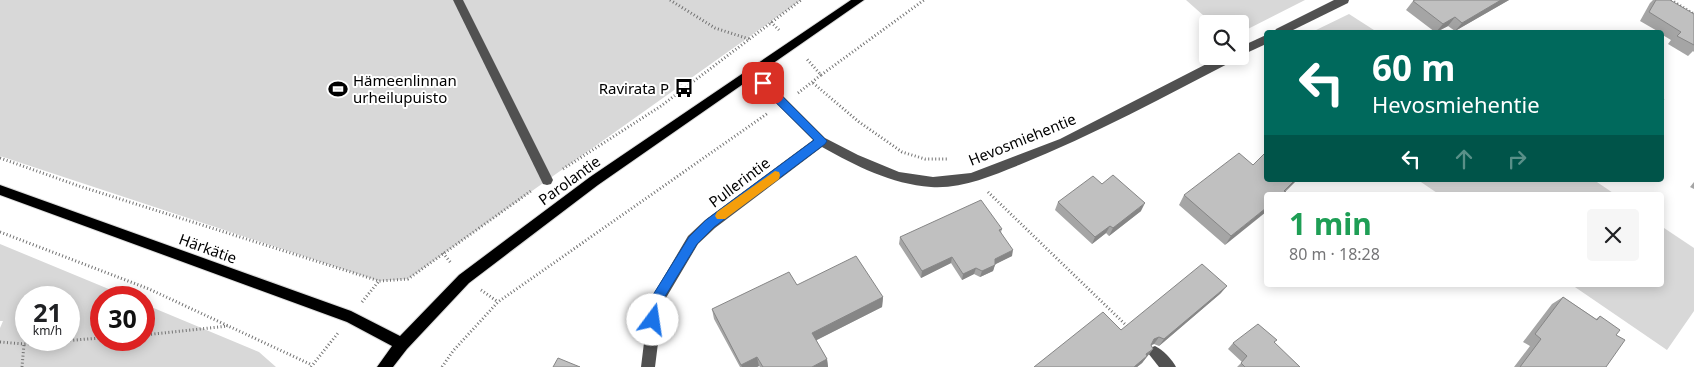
<!DOCTYPE html>
<html lang="en">
<head>
<meta charset="utf-8">
<style>
	:root { --surface:#fff; --page:#f6f6f6; --text:#202124; --muted:#757577 }
	body { margin:0; font-family:"Noto Sans",sans-serif; background:var(--page); color:var(--text); height:100vh; display:flex; flex-direction:column; font-size:19px; white-space:nowrap }
	* { box-sizing:border-box; margin:0 }
	p { font-size:16px; color:var(--muted) }
	.icon { flex:none; width:28px; height:28px; fill:none; stroke:currentColor; stroke-width:2; stroke-linecap:round; stroke-linejoin:round }
	.map { position:relative; flex:1; overflow:hidden }
	.drawer { position:absolute; left:1264px; top:192px; width:400px; height:95px; display:flex; flex-direction:column; background:var(--surface); border-radius:5px; box-shadow:0 2px 12px #0003 }
	.drawer>* { flex:none }
	.top-card { position:absolute; left:1264px; top:30px; width:400px; height:152px; border-radius:5px; box-shadow:0 2px 12px #0003; background:#00695c; color:#fff; overflow:hidden }
	.buttons { position:absolute; left:1199px; top:15px; display:grid; gap:10px }
	.buttons a { display:grid; place-items:center; width:50px; height:50px; border-radius:5px; background:var(--surface); box-shadow:0 2px 12px #0003; font-size:25px }
	.speed { position:absolute; left:15px; top:286px; display:flex; gap:10px; font-size:25px; font-weight:700; text-align:center }
	.speed>* { display:grid; place-content:center; width:65px; height:65px; border-radius:50%; background:var(--surface); box-shadow:0 2px 12px #0003; line-height:1 }
	.speed small { font-size:12px; font-weight:400 }
	.speed .limit { border:8px solid #d22; background:#fff; color:#111 }
	.pin { position:absolute; display:grid; place-items:center; width:42px; height:42px; color:#fff; margin:-21px; border-radius:10px; box-shadow:0 2px 8px #0006 }
	.me { position:absolute; width:55px; margin:-28px; rotate:14deg; stroke-linejoin:round; filter:drop-shadow(0 0 4px #0008) }
	.turn { display:flex; align-items:center; gap:18px; height:105px; padding:0 25px; font-size:22px }
	.turn .icon { width:65px; height:65px; stroke-width:2.5 }
	.turn b { display:block; font-size:35px; line-height:42px }
	.lanes { display:flex; align-items:center; height:48px; padding:0 25px; background:#0003; justify-content:center; gap:25px; direction:ltr }
	.lanes .off { opacity:.35 }
	.round { display:grid; place-items:center; flex:none; width:52px; height:52px; border-radius:5px; background:var(--page) }
	.head { display:flex; align-items:center; justify-content:space-between; height:85px; padding:0 25px }
	h1 { font-size:30px; font-weight:700; line-height:38px; color:#1e9e55 }
	.map>svg:first-child { display:block }
	.green { fill:#d8d8d8; fill-rule:evenodd }
	.lines { fill:none; stroke-linecap:round; stroke-linejoin:round }
	.major-casing { stroke:#dbdbdb; stroke-width:2 }
	.path { stroke:#737373; stroke-width:3; stroke-dasharray:1 2.5; stroke-linecap:butt }
	.minor { fill:#515151; fill-rule:evenodd }
	.major { fill:#000; fill-rule:evenodd }
	.wall { fill:#a5a5a5 }
	.shaded-wall { fill:#868686 }
	.building { fill:#c0c0c0; stroke:#868686 }
	.route { fill:#1a73e8; stroke:#114b97 }
	.slow { fill:#f59e0b }
	.labels { text-anchor:middle; dominant-baseline:central; stroke-width:4; stroke-linejoin:round; paint-order:stroke }
	.poi-label { font-size:15px; fill:#000; stroke:#fff; text-anchor:start }
	.street-label { font-size:15px; fill:#000; stroke:#fff }
</style>
</head>
<body>
<div class="map">
<svg width="1694" height="367" viewBox="0 0 1694 367">
	<rect width="100%" height="100%" fill="#fff"/>
	<g class="green">
		<polygon points="0,0 801,0 408,279 379,281 0,156"/>
		<polygon points="1186,0 1305,0 1240,33 1240,24 1213,24"/>
		<polygon points="1349,14 1377,32 1312,32"/>
		<polygon points="1418,180 1594,180 1616,195 1440,195"/>
		<polygon points="1661,226 1694,248 1694,311 1667,350 1572,285 1661,285"/>
		<path d="M0,244L128,297L101,298V340H144V304L259,352L276,367H0V328L3,321H0ZM26,298H69V340H26Z"/>
	</g>
	<g class="lines">
		<g class="major-casing">
			<polygon id="major" points="851,0 864,0 598,185 469,283 407,349 393,367 377,367 392,346 347,322 0,195 0,185 351,311 400,336 459,275 590,177"/>
		</g>
		<g class="path">
			<polyline points="670,0 715,28 749,39"/>
			<polyline points="1671,0 1694,14"/>
			<polyline points="771,22 779,30"/>
			<polyline points="821,75 924,0"/>
			<polyline points="813,83 859,122 902,152 925,159 948,159"/>
			<polyline points="798,93 821,75 806,58"/>
			<polyline points="0,158 79,186 379,281 408,279 531,191"/>
			<polyline points="563,169 661,106 801,0"/>
			<polyline points="988,192 1129,328"/>
			<polyline points="0,232 149,289 312,365"/>
			<polyline points="443,253 451,263"/>
			<polyline points="481,290 498,302"/>
			<polyline points="362,302 379,281"/>
			<polyline points="144,335 228,326"/>
			<polyline points="0,342 24,344 101,338"/>
			<polyline points="22,367 24,344"/>
			<polyline points="311,367 338,333"/>
			<polyline points="442,367 453,351 498,302 768,113"/>
		</g>
		<g class="minor">
			<polygon points="453,0 463,0 553,180 551,184 547,185 543,184"/>
			<polygon points="1334,0 1349,0 1348,3 1289,32 1274,32 1276,29"/>
			<polygon points="1266,35 1266,44 1240,56 1240,47"/>
			<path d="M1222,56H1239L1237,59C1165,96 1094,135 1019,165C991,176 962,189 931,187C891,184 856,166 822,147L715,228L698,244L663,303L655,367H641L649,302L688,236L705,220L813,140L749,76L747,73L749,70H757L825,138L858,155L899,172L933,177L971,173L1060,139Z"/>
			<path d="M1155,346C1163,350 1172,359 1176,367H1159L1148,353L1150,348Z"/>
		</g>
		<use href="#major" class="major"/>
	</g>
	<g class="wall">
		<polygon points="1415,0 1509,0 1455,31 1448,26 1437,32 1435,32 1406,10 1413,1"/>
		<polygon points="1653,0 1670,0 1694,14 1694,52 1693,51 1688,56 1668,44 1671,40 1661,34 1661,32 1659,32 1640,21 1650,3"/>
		<polygon points="1694,182 1694,189 1690,187"/>
		<polygon points="1102,184 1141,211 1109,236 1106,233 1092,244 1055,210 1058,202"/>
		<polygon points="1286,192 1284,195 1266,195 1225,245 1179,205 1184,195"/>
		<polygon points="1002,229 1001,232 1012,256 995,264 993,271 980,277 974,274 962,280 951,263 921,278 899,244 900,237"/>
		<polygon points="797,285 883,297 882,307 816,340 827,359 828,367 760,367 759,366 757,367 740,367 714,319 712,309"/>
		<polygon points="1221,293 1159,346 1154,344 1151,345 1153,349 1142,363 1137,367 1034,367 1121,330"/>
		<polygon points="1563,297 1596,319 1600,316 1616,335 1606,367 1514,367 1530,346 1523,342 1552,304"/>
		<polygon points="1233,343 1274,343 1300,367 1237,367 1242,362 1228,349"/>
	</g>
	<g class="shaded-wall">
		<polygon points="1501,0 1509,0 1455,31 1462,23"/>
		<polygon points="1455,17 1448,26 1436,32 1443,24"/>
		<polygon points="1295,180 1297,180 1283,194 1286,192 1284,195 1281,195"/>
		<polygon points="1145,203 1141,211 1109,236 1113,228"/>
		<polygon points="1266,208 1266,212 1225,245 1231,236"/>
		<polygon points="1110,226 1106,233 1092,244 1095,237"/>
		<polygon points="1013,250 1012,256 994,265 995,259"/>
		<polygon points="952,257 951,263 921,278 922,271"/>
		<polygon points="995,265 993,271 980,277 982,271"/>
		<polygon points="976,268 974,274 962,280 963,274"/>
		<polygon points="1227,286 1221,293 1159,346 1164,339"/>
		<polygon points="883,297 882,307 813,342 812,333"/>
		<polygon points="1159,337 1154,344 1149,346 1154,339"/>
		<polygon points="1153,349 1142,363 1137,367 1134,367 1146,354"/>
		<polygon points="757,357 759,366 757,367 742,367 741,365"/>
		<polygon points="827,359 828,367 812,367"/>
	</g>
	<g class="building">
		<polygon points="1415,0 1501,0 1462,23 1455,17 1443,24 1413,1"/>
		<polygon points="1656,0 1670,0 1694,14 1694,45 1677,36 1681,32 1649,12"/>
		<polygon points="1661,98 1664,99 1661,103"/>
		<polygon points="1266,152 1266,180 1295,180 1284,191 1286,192 1282,195 1266,195 1266,208 1231,236 1184,195 1239,153 1253,165"/>
		<polygon points="1113,175 1145,203 1113,228 1110,226 1095,237 1058,202 1093,176 1102,184"/>
		<polygon points="981,200 1002,229 999,230 1013,250 995,259 995,265 982,271 976,268 963,274 952,257 922,271 900,237"/>
		<polygon points="856,256 883,297 812,333 827,359 812,367 763,367 757,357 741,365 712,309 789,272 797,285"/>
		<polygon points="1202,264 1227,286 1164,339 1159,337 1154,339 1151,345 1153,349 1146,354 1147,356 1134,367 1034,367 1103,312 1121,330"/>
		<polygon points="1563,297 1597,320 1600,316 1620,330 1616,335 1625,340 1606,367 1520,367 1541,339 1535,334"/>
		<polygon points="1258,324 1277,340 1274,342 1300,367 1245,367 1241,363 1247,356 1233,343"/>
		<polygon points="558,358 580,367 553,367"/>
	</g>
	<polygon class="route" points="763,79 766,80 827,141 825,144 714,227 697,244 661,303 657,325 653,326 648,325 646,320 651,298 689,237 706,220 814,140 759,86 757,83"/>
	<polygon class="slow" points="775,171 779,172 780,175 779,179 725,219 717,219 715,216 717,212"/>
	<defs>
		<g id="bus-bare" transform="scale(1.5)"><path d="M-5-6H5V4H4V6H2V4H-2V6H-4V4H-5ZM-3.5-4V0h7V-4ZM-3.5 1.2v1.5H-2V1.2ZM2 1.2v1.5H3.5V1.2Z" fill="#000" stroke="#fff" stroke-width="2.5" paint-order="stroke"/></g>
		<g id="stadium-bare" transform="scale(1.5)"><path d="M0-5a6.5 5 0 1 0 0 10a6.5 5 0 1 0 0-10ZM-3.5-1.8h7v3.6h-7Z" fill="#000" stroke="#fff" stroke-width="2.5" paint-order="stroke"/></g>
	</defs>
	<g fill-rule="evenodd">
		<use href="#bus-bare" x="684" y="88"/>
		<use href="#stadium-bare" x="338" y="89"/>
	</g>
	<g class="labels">
		<g class="poi-label">
			<text x="353" y="80">Hämeenlinnan<tspan x="353" dy="17">urheilupuisto</tspan></text>
			<text x="669" y="88" text-anchor="end">Ravirata P</text>
		</g>
		<g class="street-label">
			<text transform="translate(1022 139) rotate(-22)">Hevosmiehentie</text>
			<text transform="translate(569 180) rotate(-36)">Parolantie</text>
			<text transform="translate(739 182) rotate(-37)">Pullerintie</text>
			<text transform="translate(208 248) rotate(20)">Härkätie</text>
		</g>
	</g>
</svg>
<div class="buttons">
<a><svg class="icon" aria-label="search" viewBox="0 0 24 24"><circle cx="10" cy="10" r="6"/><path d="M15 15l6 6"/></svg></a>
</div>
<div class="speed"><div>21<small>km/h</small></div><div class="limit">30</div></div>
<div class="pin" style="left:763px;top:83px;background:#d93025"><svg class="icon" aria-label="arrive" viewBox="0 0 24 24"><path d="M6 21V4h12l-3 4 3 4H6"/></svg></div>
<svg class="me" style="left:653px;top:320px" viewBox="-20 -20 40 40"><circle r="19" fill="#fff"/><path d="M0-13L10 11 0 6-10 11z" fill="#1a73e8"/></svg>
<div class="top-card">
<div class="turn"><svg class="icon" aria-label="left" viewBox="0 0 24 24"><path d="M17 20v-9H6M10 6l-5 5 5 5"/></svg><div><b>60 m</b>Hevosmiehentie</div></div>
<div class="lanes"><svg class="icon" aria-label="left" viewBox="0 0 24 24"><path d="M17 20v-9H6M10 6l-5 5 5 5"/></svg><svg class="icon off" aria-label="ahead" viewBox="0 0 24 24"><path d="M12 20V5M6 11l6-6 6 6"/></svg><svg class="icon off" aria-label="right" viewBox="0 0 24 24"><path d="M7 20v-9h11M14 6l5 5-5 5"/></svg></div>
</div>
<section class="drawer">
<div class="head"><div><h1>1 min</h1><p>80 m · 18:28</p></div><a class="round"><svg class="icon" aria-label="close" viewBox="0 0 24 24"><path d="M6 6l12 12M18 6L6 18"/></svg></a></div>
</section>
</div>
</body>
</html>
